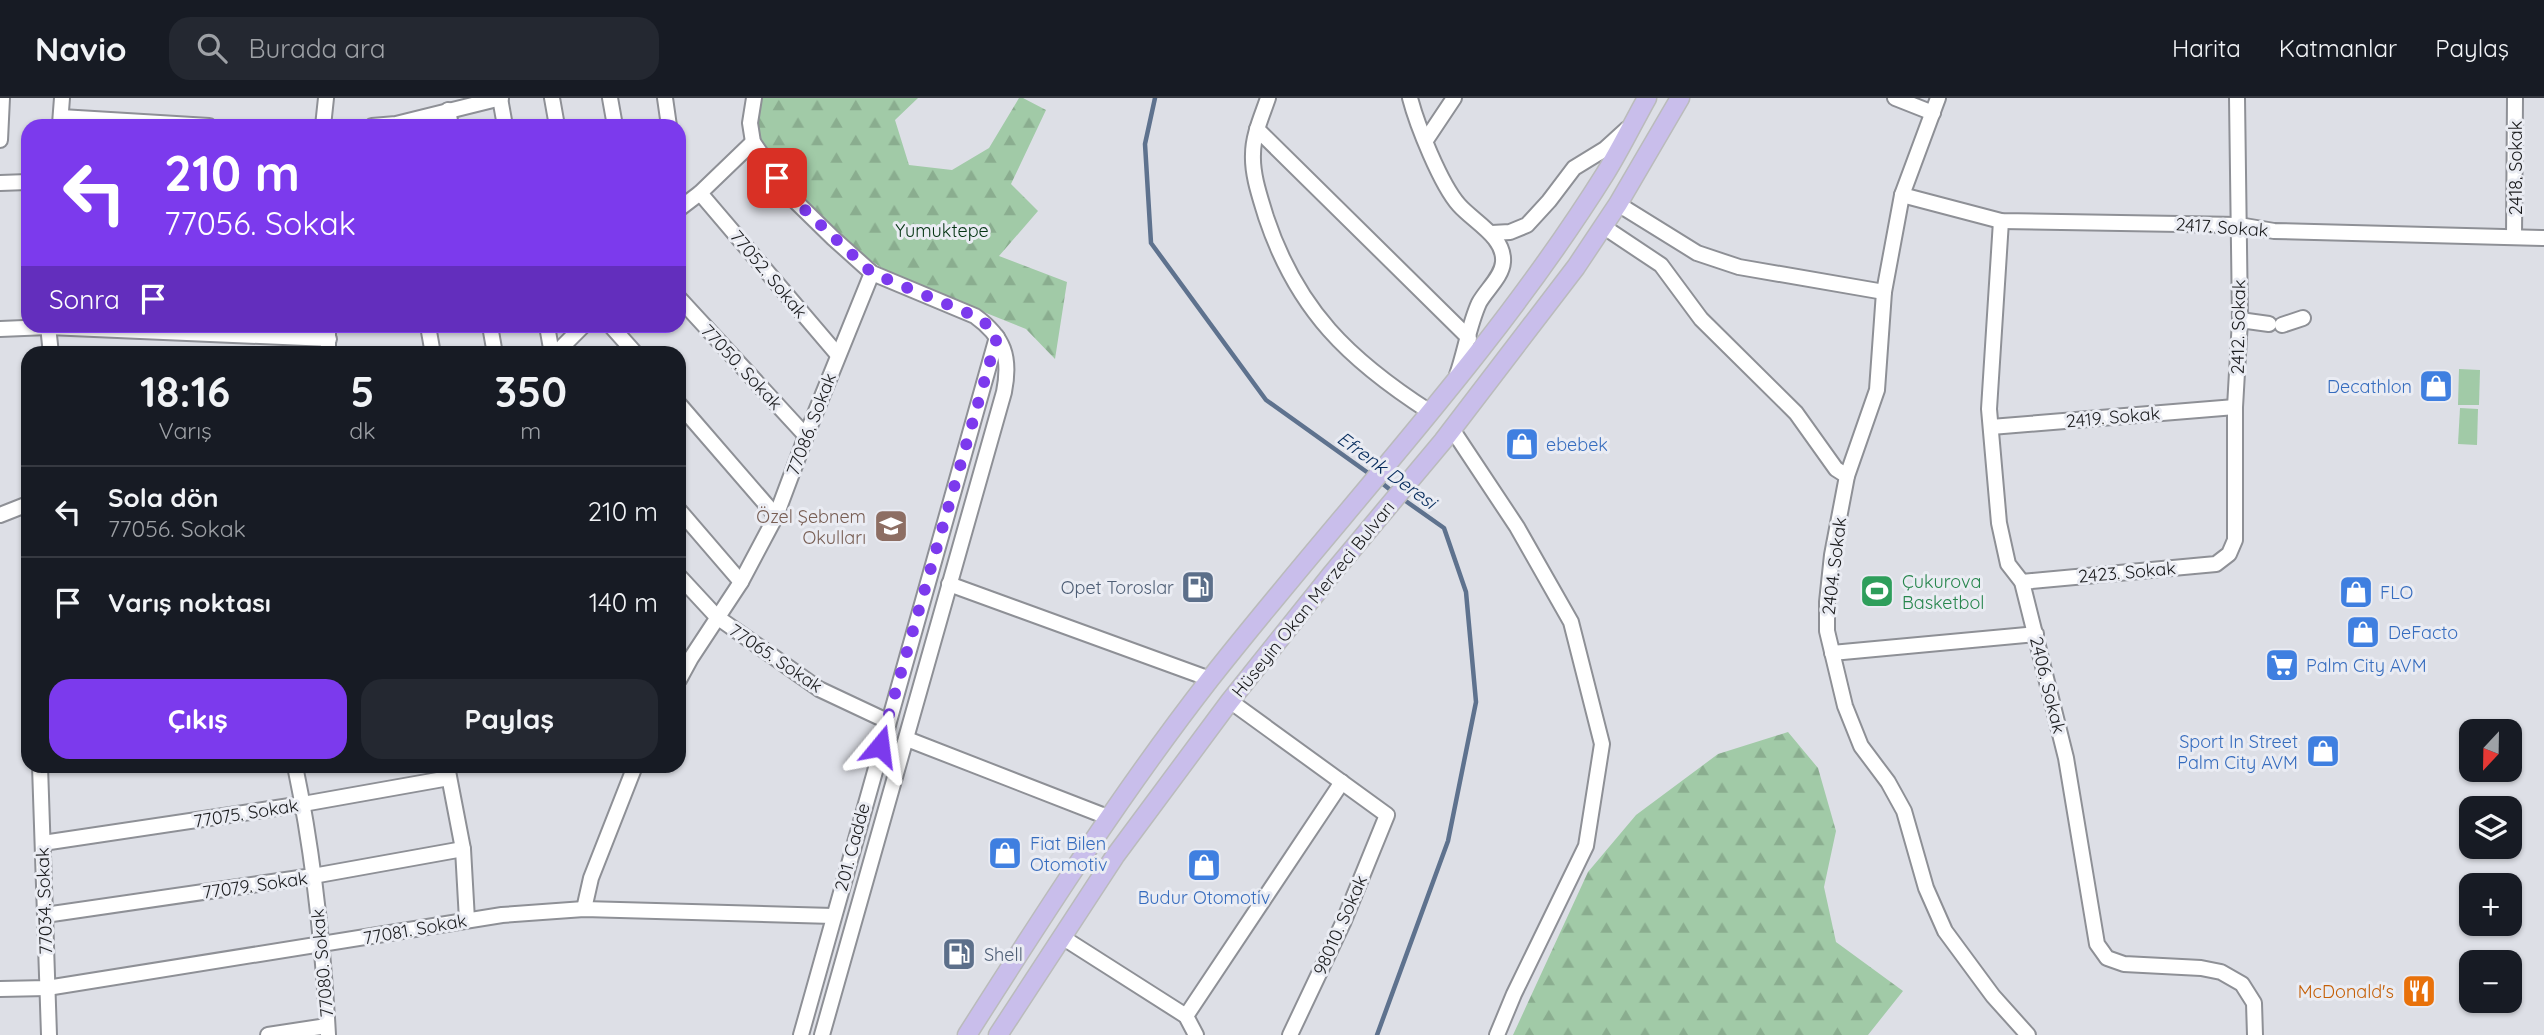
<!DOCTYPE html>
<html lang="tr">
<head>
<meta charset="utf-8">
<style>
	:root { --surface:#171b24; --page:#242831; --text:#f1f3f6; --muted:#9ea1a6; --line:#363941; --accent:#7c3aed }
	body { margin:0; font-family:Quicksand,sans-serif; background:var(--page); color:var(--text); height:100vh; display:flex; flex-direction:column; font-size:26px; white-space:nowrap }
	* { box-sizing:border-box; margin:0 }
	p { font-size:23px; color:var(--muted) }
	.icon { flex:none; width:38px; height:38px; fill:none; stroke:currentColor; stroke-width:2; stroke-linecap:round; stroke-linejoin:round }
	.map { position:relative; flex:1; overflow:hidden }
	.details { position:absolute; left:21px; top:248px; width:665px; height:427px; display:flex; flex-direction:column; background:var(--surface); border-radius:21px; box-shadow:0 2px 5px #0004 }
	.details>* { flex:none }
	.banner { position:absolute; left:21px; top:21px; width:665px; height:214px; border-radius:21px; box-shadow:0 2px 5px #0004; background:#7c3aed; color:#fff; overflow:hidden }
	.needle { width:46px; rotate:202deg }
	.buttons { position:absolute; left:2459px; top:621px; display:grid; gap:14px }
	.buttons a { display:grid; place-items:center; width:63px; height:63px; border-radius:14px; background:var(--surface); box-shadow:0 2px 5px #0004; font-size:35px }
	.pin { position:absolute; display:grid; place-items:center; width:60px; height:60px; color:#fff; margin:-30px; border-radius:14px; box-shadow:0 4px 10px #0006 }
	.me { position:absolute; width:77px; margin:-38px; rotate:16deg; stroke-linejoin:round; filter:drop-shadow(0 0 5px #0008) }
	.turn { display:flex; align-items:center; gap:24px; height:147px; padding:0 28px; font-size:32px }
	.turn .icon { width:91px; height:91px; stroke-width:2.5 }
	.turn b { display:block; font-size:49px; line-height:60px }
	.then { display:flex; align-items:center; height:66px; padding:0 28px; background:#0003; gap:14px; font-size:26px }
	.eta { display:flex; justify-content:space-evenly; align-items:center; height:119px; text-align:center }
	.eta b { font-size:42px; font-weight:700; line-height:49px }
	.button { display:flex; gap:14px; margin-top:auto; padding:14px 28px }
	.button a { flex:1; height:80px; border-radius:21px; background:var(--accent); color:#fff; font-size:28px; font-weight:700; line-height:80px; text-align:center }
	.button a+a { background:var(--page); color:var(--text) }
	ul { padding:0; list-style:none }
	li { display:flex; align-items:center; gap:21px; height:91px; padding:0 28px; border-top:2px solid var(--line) }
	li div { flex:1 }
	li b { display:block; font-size:26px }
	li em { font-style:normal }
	header { display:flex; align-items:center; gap:42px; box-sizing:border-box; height:98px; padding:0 35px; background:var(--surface); border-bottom:2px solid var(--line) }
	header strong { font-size:33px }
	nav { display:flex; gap:38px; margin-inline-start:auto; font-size:24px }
	.search { width:490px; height:63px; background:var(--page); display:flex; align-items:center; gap:18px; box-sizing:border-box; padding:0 24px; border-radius:21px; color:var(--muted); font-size:26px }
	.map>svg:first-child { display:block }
	.forest { fill:url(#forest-firs) }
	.garden { fill:#a1caa7 }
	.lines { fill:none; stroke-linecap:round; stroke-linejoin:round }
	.stream { stroke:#5e728e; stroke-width:4.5 }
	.minor-casing { stroke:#8e9096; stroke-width:18 }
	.major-casing { stroke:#babbbb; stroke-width:21 }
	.minor { stroke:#fff; stroke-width:14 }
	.major { stroke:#c9beeb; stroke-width:18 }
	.route { stroke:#7c3aed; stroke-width:12; stroke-dasharray:0 21.6 }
	.labels { text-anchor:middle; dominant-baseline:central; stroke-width:6; stroke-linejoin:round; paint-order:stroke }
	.street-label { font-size:18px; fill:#1a1b1d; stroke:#eaecf3 }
	.park-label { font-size:18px; fill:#043412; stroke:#eaecf3 }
	.shop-label { font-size:18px; fill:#366cbe; stroke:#eaecf3; text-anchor:start }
	.education-label { font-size:18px; fill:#785e54; stroke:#eaecf3; text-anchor:end }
	.leisure-label { font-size:18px; fill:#27864d; stroke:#eaecf3; text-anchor:start }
	.service-label { font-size:18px; fill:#4e5e75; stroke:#eaecf3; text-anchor:end }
	.food-label { font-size:18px; fill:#c56008; stroke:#eaecf3; text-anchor:end }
	.water-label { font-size:19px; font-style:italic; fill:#062c5d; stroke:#eaecf3 }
</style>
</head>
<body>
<header>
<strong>Navio</strong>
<div class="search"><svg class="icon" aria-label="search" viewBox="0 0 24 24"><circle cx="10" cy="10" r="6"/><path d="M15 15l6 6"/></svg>Burada ara</div>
<nav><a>Harita</a><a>Katmanlar</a><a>Paylaş</a></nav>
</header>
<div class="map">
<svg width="2544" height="937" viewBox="0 0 2544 937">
	<defs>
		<pattern id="forest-firs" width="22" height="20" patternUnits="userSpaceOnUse" patternTransform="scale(1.75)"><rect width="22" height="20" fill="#a1caa7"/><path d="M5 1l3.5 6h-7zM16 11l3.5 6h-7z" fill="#8aad8f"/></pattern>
	</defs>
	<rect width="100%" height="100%" fill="#dddfe6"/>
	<g class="forest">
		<path d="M760,0H918L895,22L909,67L952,72L989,50L1019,0H1023L1046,12L1011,86L1038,113L999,158L1067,184L1055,261L1026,231L899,180C857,159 767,79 757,32C755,21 758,10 760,0Z"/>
		<polygon points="1788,634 1818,670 1836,733 1824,789 1836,844 1903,893 1868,937 1513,937 1588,774 1636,717 1718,656"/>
	</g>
	<g class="garden">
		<polygon points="2459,271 2480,272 2479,307 2458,307"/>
		<polygon points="2460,310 2478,311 2477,347 2458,346"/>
	</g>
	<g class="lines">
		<g class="stream">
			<polyline points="1155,0 1145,46 1151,145 1266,302 1371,377"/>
			<polyline points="1378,382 1393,394"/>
			<polyline points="1377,937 1448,743 1476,604 1466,494 1444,430 1400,399"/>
		</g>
		<g class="minor-casing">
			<g id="minor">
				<polyline points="500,0 505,28"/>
				<polyline points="552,0 557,28"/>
				<polyline points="610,0 615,28"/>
				<polyline points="665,0 669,28"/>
				<path d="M754,0L750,25L753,44L789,97L833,140L872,175L975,218C1004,239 1011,259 1004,294L822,937"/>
				<path d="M1268,0C1262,18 1253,37 1253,56C1252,77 1260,99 1266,119C1297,212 1349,262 1430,314"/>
				<path d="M1410,0C1417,27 1441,87 1459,107C1474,124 1505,139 1503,164C1502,179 1486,192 1479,205C1469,227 1465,254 1457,277"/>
				<polyline points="1895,0 1933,15"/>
				<polyline points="1938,0 1902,97 1884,194 1877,292 1847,378 1832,457 1827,504 1827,533 1845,608 1861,648 1888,684 1904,713 1926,790 1945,833 1993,898 2028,937"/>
				<polyline points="448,12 451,28"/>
				<polyline points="61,19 209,28"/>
				<polyline points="60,26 62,0"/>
				<polyline points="323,28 326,0"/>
				<polyline points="372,28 396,26 501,0"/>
				<polyline points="1257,31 1469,240"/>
				<polyline points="0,42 2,0"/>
				<polyline points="1426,42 1454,0"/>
				<polyline points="0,85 28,84"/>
				<polyline points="700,95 838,257"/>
				<polyline points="1902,97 2001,123 2239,127 2274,133 2544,140"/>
				<polyline points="1618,106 1697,155 1739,169 1884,194"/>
				<polyline points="679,111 700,95 753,44"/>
				<polyline points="2001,123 1989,311 1999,425 2008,466 2022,484 2066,660 2097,846 2107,860 2124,866 2201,870 2221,874 2242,886 2254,905 2255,937"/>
				<polyline points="1604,129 1661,167 1701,221 1796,315 1836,371 1847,378"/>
				<polyline points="1492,135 1510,134 1527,127 1549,103 1574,70 1605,51 1627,31"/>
				<polyline points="2514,139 2515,0"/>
				<polyline points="679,200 806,338"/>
				<polyline points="2240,222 2269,226"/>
				<polyline points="2282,227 2303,220"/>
				<polyline points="48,228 51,256"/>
				<polyline points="328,228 328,256"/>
				<polyline points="428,228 433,256"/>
				<polyline points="490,228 495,256"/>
				<polyline points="547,228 552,256"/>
				<polyline points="611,228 636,256"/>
				<polyline points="0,231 48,229 329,241"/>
				<polyline points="560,256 563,248 583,228"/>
				<polyline points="679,306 776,418"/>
				<polyline points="1991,329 2235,309"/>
				<polyline points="1452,331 1517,429 1571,524 1602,646 1586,748 1514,896 1497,937"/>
				<polyline points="679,412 741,484"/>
				<polyline points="0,417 28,406"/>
				<polyline points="679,478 717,519 819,591 887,623"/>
				<polyline points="2022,484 2216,466 2229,456 2235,442 2235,309 2240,222 2237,0"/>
				<polyline points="949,486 1210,581"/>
				<polyline points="1832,555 2036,536"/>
				<polyline points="679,582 691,560 741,484 776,418 806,338 872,175"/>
				<polyline points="1230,603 1387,717 1343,825 1290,937"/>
				<polyline points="907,641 1110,720"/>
				<polyline points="40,668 49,937"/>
				<path d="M295,668C314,758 323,846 328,937"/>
				<polyline points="447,668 463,751 467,822"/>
				<polyline points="43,745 303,706 449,680"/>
				<polyline points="584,811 591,780 635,668"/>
				<polyline points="45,817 313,778 463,751"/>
				<polyline points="1062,839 1186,918 1196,937"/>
				<polyline points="0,891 47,890 502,817 584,811 833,818"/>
				<polyline points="1186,918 1342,684"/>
				<polyline points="268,937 327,928"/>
				<polyline points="801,937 997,239"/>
			</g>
		</g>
		<g class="major-casing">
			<g id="major">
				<path d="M967,937C1044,816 1122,694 1210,581C1342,413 1491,258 1605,76C1620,52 1633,25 1647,0"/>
				<polyline points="998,937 1115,758 1230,603 1330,478 1443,343 1576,169 1618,106 1680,0"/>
			</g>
		</g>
		<use href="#minor" class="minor"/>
		<use href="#major" class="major"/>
	</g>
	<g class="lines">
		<polyline class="route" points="777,80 789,97 872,175 975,218 989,228 997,239 880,648"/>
	</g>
	<defs>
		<g id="shop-square" transform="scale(1.75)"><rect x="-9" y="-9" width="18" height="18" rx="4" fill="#3f7fe0" stroke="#eaecf3"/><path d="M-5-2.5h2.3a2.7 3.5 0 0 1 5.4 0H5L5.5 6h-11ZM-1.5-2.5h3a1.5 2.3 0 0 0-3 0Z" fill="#fff"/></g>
		<g id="school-square" transform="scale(1.75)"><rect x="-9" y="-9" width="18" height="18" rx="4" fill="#8d6e63" stroke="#eaecf3"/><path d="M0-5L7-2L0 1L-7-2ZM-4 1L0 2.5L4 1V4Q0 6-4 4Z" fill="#fff"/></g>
		<g id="fuel-square" transform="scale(1.75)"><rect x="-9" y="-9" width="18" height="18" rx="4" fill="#5c6f8a" stroke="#eaecf3"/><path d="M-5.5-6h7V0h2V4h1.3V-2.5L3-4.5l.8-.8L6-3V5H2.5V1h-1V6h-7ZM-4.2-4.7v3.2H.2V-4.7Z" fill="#fff"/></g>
		<g id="stadium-square" transform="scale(1.75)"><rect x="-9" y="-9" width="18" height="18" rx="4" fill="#2e9e5b" stroke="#eaecf3"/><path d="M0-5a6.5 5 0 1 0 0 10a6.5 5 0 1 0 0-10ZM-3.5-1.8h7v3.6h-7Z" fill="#fff"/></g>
		<g id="supermarket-square" transform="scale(1.75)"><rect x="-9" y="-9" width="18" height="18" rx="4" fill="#3f7fe0" stroke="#eaecf3"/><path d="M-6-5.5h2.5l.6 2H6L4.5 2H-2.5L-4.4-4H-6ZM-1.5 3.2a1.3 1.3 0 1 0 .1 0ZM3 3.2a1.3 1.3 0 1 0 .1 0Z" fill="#fff"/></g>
		<g id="restaurant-square" transform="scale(1.75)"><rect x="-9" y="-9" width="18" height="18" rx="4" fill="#e8710a" stroke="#eaecf3"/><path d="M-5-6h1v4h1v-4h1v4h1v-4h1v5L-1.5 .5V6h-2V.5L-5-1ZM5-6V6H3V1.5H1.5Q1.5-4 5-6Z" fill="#fff"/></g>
	</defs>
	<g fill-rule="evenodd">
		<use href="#shop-square" x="2436" y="288"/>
		<use href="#shop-square" x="1522" y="346"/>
		<use href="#school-square" x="891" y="428"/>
		<use href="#fuel-square" x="1198" y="489"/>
		<use href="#stadium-square" x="1877" y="493"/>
		<use href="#shop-square" x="2356" y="494"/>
		<use href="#shop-square" x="2363" y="534"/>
		<use href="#supermarket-square" x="2282" y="567"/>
		<use href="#shop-square" x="2323" y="653"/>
		<use href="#shop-square" x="1005" y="755"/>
		<use href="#shop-square" x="1204" y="767"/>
		<use href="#fuel-square" x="959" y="856"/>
		<use href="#restaurant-square" x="2419" y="893"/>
	</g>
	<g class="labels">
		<g class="street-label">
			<text transform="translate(2515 70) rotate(-90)">2418. Sokak</text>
			<text transform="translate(2222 129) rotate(4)">2417. Sokak</text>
			<text transform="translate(769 176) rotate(50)">77052. Sokak</text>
			<text transform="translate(2238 229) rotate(-89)">2412. Sokak</text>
			<text transform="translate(742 269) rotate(47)">77050. Sokak</text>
			<text transform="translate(2113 319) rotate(-5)">2419. Sokak</text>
			<text transform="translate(811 326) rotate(-69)">77086. Sokak</text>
			<text transform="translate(1834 468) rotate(-83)">2404. Sokak</text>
			<text transform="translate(2127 474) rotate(-5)">2423. Sokak</text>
			<text transform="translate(1313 501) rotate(-51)">Hüseyin Okan Merzeci Bulvarı</text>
			<text transform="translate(776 560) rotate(34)">77065. Sokak</text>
			<text transform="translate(2048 587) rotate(76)">2406. Sokak</text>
			<text transform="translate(246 715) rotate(-9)">77075. Sokak</text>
			<text transform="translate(852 749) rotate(-75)">201. Cadde</text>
			<text transform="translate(255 787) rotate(-8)">77079. Sokak</text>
			<text transform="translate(44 803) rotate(-92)">77034. Sokak</text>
			<text transform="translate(1340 827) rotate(-66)">98010. Sokak</text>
			<text transform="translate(415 831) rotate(-10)">77081. Sokak</text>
			<text transform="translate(322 865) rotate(-95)">77080. Sokak</text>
		</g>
		<g class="park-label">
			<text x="942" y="132">Yumuktepe</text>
		</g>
		<g class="shop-label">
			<text x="2412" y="288" text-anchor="end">Decathlon</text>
			<text x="1546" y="346">ebebek</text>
			<text x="2380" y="494">FLO</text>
			<text x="2388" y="534">DeFacto</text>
			<text x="2306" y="567">Palm City AVM</text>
			<text x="2298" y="643" text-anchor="end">Sport In Street<tspan x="2298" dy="21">Palm City AVM</tspan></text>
			<text x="1030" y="745">Fiat Bilen<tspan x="1030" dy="21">Otomotiv</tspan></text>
			<text x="1204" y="799" text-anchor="middle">Budur Otomotiv</text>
		</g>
		<g class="education-label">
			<text x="866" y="418">Özel Şebnem<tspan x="866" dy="21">Okulları</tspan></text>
		</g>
		<g class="leisure-label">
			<text x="1902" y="483">Çukurova<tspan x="1902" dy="21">Basketbol</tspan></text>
		</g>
		<g class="service-label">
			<text x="1174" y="489">Opet Toroslar</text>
			<text x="984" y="856" text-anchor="start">Shell</text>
		</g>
		<g class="food-label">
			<text x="2394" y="893">McDonald's</text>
		</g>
		<g class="water-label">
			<text transform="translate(1387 372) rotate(36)">Efrenk Deresi</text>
		</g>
	</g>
</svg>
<div class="buttons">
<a><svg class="needle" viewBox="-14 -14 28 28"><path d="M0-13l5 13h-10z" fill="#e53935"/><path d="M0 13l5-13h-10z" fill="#9ea1a6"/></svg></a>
<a><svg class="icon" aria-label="layers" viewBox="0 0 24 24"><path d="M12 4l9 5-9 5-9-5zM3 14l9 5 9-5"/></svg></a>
<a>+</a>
<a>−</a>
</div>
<div class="pin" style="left:777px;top:80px;background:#d93025"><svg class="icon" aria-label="arrive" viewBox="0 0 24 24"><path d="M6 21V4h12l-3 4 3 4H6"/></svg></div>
<svg class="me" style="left:880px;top:648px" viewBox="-20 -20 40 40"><path d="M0-17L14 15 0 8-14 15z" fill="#7c3aed" stroke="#fff" stroke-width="4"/></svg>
<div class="banner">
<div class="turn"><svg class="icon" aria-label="left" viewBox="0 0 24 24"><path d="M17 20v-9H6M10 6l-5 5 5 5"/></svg><div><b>210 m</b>77056. Sokak</div></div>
<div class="then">Sonra<svg class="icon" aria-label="arrive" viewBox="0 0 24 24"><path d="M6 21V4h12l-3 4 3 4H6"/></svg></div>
</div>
<section class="details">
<div class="eta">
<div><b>18:16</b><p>Varış</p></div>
<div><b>5</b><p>dk</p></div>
<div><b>350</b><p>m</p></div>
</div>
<ul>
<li><svg class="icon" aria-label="left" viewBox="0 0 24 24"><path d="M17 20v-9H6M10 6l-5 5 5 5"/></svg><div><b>Sola dön</b><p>77056. Sokak</p></div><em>210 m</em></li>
<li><svg class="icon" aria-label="arrive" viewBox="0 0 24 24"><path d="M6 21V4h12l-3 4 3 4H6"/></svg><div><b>Varış noktası</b></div><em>140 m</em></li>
</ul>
<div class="button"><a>Çıkış</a><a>Paylaş</a></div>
</section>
</div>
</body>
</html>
